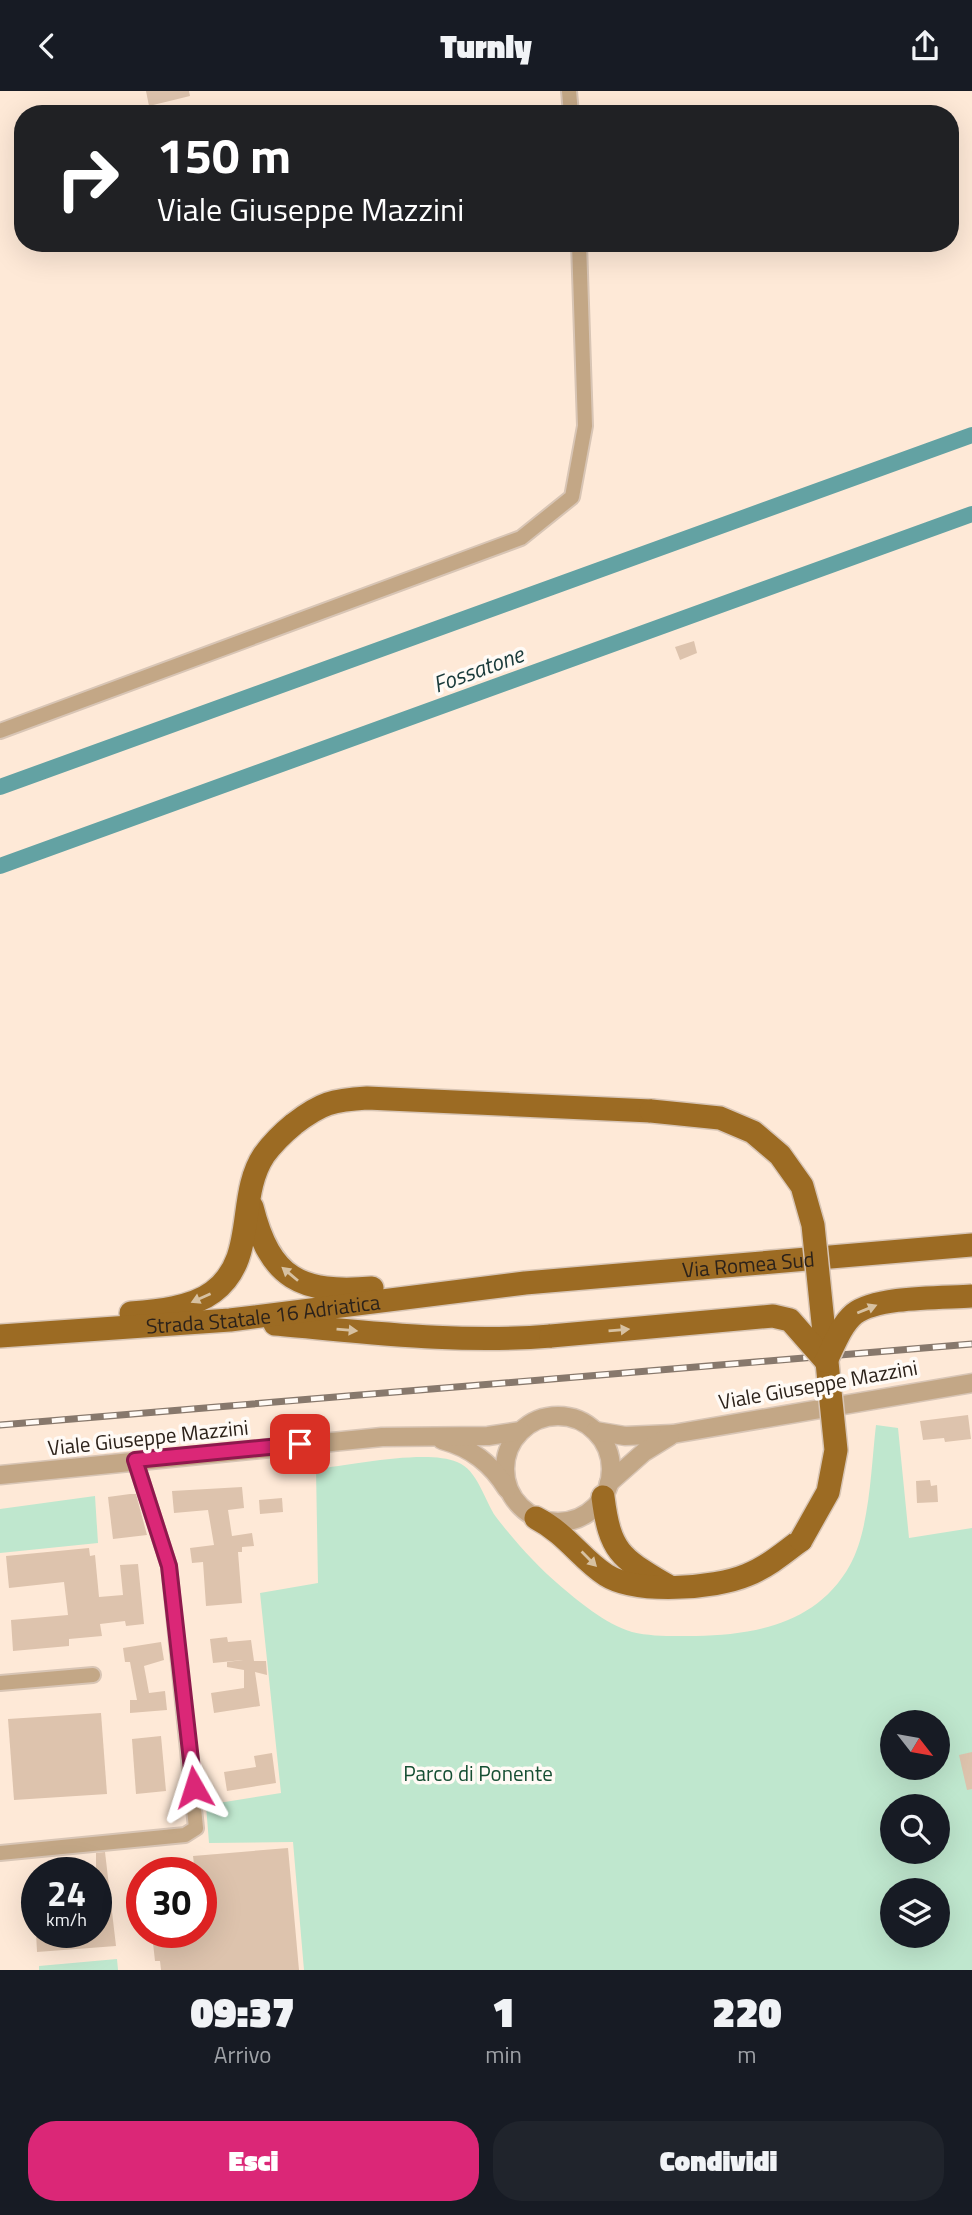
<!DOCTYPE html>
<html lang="it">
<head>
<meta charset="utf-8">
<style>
	:root { --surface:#171b24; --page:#20242c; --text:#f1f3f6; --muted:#9ea1a6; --accent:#db2777 }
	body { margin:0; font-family:"Titillium Web",sans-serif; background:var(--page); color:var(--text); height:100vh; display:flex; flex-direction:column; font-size:26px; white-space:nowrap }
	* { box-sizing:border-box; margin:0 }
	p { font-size:23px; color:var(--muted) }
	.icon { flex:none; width:38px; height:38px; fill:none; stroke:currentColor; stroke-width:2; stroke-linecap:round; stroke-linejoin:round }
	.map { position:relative; height:1879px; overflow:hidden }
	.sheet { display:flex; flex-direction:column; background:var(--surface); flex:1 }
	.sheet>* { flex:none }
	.guide { position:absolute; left:14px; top:14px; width:945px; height:147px; border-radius:28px; box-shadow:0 7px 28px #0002; background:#202124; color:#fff; overflow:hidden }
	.needle { width:46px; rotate:121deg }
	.tools { position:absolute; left:880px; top:1619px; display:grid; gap:14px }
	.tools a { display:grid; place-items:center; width:70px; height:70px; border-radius:50%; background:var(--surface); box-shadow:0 7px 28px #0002; font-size:35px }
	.speed { position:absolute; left:21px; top:1766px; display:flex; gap:14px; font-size:35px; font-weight:700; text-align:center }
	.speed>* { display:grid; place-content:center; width:91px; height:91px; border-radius:50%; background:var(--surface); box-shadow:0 7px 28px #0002; line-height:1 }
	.speed small { font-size:18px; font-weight:400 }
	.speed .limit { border:10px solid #d22; background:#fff; color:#111 }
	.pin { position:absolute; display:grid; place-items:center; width:60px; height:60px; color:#fff; margin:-30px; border-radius:14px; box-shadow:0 4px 10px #0006 }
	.me { position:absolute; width:77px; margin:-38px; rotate:354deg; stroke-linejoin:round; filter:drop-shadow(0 0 5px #0008) }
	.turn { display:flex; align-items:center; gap:24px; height:147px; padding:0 28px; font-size:32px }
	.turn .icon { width:91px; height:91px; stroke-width:2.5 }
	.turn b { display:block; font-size:49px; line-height:60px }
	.eta { display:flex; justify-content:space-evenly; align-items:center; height:119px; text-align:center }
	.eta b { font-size:42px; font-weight:800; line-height:49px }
	.action { display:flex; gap:14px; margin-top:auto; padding:14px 28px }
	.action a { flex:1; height:80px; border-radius:28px; background:var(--accent); color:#fff; font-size:28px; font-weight:800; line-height:80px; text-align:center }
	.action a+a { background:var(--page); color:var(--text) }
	header { display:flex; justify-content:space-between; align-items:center; height:91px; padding:0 28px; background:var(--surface); font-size:32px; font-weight:800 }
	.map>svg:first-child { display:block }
	.green { fill:#bfe7ce; fill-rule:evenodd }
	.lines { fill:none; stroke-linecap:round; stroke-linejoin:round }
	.canal { stroke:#63a2a3; stroke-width:16 }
	.building { fill:#ddc3ad }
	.minor-casing { stroke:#d8c5b5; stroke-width:18 }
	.tertiary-casing { stroke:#d8c5b5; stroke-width:21 }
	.primary-casing { stroke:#d8c5b5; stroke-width:26 }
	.minor { stroke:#c3a786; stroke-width:14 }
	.tertiary { stroke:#c3a786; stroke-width:18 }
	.primary { stroke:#9c6b23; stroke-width:23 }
	.rail-casing { stroke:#87786c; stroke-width:7 }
	.rail { stroke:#fffaf5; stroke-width:4.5; stroke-dasharray:13; stroke-linecap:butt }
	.primary-bridge-casing { stroke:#d8c5b5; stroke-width:26; stroke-linecap:butt }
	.primary-bridge { stroke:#9c6b23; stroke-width:23 }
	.oneway { fill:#d7c1a1 }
	.route-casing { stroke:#8e194d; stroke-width:18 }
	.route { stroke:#db2777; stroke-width:12 }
	.labels { text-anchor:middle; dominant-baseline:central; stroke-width:7; stroke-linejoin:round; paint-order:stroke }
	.street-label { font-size:21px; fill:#2c221a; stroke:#fffaf5 }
	.park-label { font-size:21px; fill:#164f33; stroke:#fffaf5 }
	.water-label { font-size:23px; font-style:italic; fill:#193a3a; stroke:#fffaf5 }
</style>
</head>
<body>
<header><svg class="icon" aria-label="back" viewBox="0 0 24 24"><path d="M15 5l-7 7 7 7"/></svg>Turnly<svg class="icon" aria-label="share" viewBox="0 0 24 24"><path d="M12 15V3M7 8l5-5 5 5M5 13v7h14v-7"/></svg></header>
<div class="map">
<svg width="972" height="1879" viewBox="0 0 972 1879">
	<rect width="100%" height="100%" fill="#fee9d7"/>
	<g class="green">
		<path d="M876,1334L898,1337L909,1447L972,1437V1879H304L293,1751L209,1752L206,1714L281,1702L260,1502L318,1492L316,1378C351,1374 427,1358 457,1371C478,1379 484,1409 496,1426C513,1448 536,1474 557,1492C578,1510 605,1533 632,1541C653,1546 675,1545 696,1545C756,1544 818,1532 850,1474C870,1438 871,1376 876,1334ZM892,1631H938V1676H892ZM892,1715H938V1760H892ZM892,1799H938V1844H892Z"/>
		<polygon points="95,1405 98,1452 0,1462 0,1418"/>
		<polygon points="117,1868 118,1879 39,1879 39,1875"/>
	</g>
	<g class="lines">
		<g class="canal">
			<polyline points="0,696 972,344"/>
			<polyline points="0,775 972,423"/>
		</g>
	</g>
	<g class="building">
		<polygon points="146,0 189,0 190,5 149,15"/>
		<polygon points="694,550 697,562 680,569 675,556"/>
		<polygon points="968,1324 971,1348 945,1351 944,1347 923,1349 920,1330"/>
		<polygon points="930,1389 931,1395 937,1394 938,1411 917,1412 916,1390"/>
		<polygon points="242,1396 244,1417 228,1419 232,1445 252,1442 254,1455 242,1456 242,1461 238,1461 242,1512 206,1515 203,1471 192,1472 190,1457 214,1454 208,1419 174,1422 172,1400"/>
		<polygon points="130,1403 136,1403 147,1444 113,1448 108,1406"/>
		<polygon points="282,1407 283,1421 260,1423 259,1409"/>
		<polygon points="89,1457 90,1465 95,1464 99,1506 123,1504 120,1474 138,1473 144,1533 126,1535 125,1530 100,1533 102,1545 69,1548 69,1555 13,1560 11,1529 68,1524 64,1491 9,1497 6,1465"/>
		<polygon points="227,1546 228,1551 251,1549 254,1570 266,1570 267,1584 255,1581 260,1615 214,1622 211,1602 244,1597 244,1579 227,1576 227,1571 243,1569 213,1572 210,1548"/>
		<polygon points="161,1551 164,1569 144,1575 149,1602 165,1600 167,1619 130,1622 130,1609 137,1609 130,1571 125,1571 123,1557"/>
		<polygon points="101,1622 107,1703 14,1709 8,1628"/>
		<polygon points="161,1645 166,1700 136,1703 132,1648"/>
		<polygon points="972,1661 972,1698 967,1699 959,1664"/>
		<polygon points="272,1662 276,1692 227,1700 224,1681 256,1676 254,1665"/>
		<polygon points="288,1757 299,1879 161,1879 160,1870 155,1870 152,1843 201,1841 201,1782 195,1782 193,1765"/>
		<polygon points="105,1761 116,1855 37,1861 36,1841 96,1841 96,1762"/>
	</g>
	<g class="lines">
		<g class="minor-casing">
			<g id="minor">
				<polyline points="569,0 571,23"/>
				<polyline points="0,640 521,447 572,406 585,335 579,152"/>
				<polyline points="0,1592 93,1584"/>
				<polyline points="0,1762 185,1744 196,1737 169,1475 135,1369"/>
			</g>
		</g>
		<g class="tertiary-casing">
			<g id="tertiary">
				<circle cx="558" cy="1378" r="53"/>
				<polyline points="595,1340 625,1345 673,1343 972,1292"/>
				<path d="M442,1349C471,1357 491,1372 507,1398"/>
				<polyline points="0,1384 382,1346 488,1345 521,1340"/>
				<polyline points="609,1392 644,1361 670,1345"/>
			</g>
		</g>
		<g class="primary-casing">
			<g id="primary">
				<path d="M252,1116C270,1188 301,1203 372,1197"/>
				<path d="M131,1222C156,1220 192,1217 213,1201C258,1168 236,1106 264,1064C272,1053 283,1042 294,1033C321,1012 333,1009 367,1007L651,1020"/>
				<path d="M275,1233C367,1241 459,1253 551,1245"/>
				<path id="s1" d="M0,1245L230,1229L525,1192L972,1154"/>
				<path d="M603,1406C610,1462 621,1467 668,1495"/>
				<path d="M536,1427C567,1443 581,1468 606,1484C636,1503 714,1498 747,1484C767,1476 784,1462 801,1449"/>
			</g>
		</g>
		<use href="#minor" class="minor"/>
		<use href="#tertiary" class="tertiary"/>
		<use href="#primary" class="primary"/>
		<g class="rail-casing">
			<polyline id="rail" points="0,1334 972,1253"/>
		</g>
		<use href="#rail" class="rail"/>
		<g class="primary-bridge-casing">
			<g id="primary-bridge">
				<polyline points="651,1020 720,1027 753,1041 780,1064 802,1095 813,1134 836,1359 828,1401 801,1449"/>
				<polyline points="551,1245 773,1225 790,1229 826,1270"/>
				<path d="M826,1270C834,1254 841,1234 854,1223C877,1205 942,1207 972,1205"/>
			</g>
		</g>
		<use href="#primary-bridge" class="primary-bridge"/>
	</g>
	<defs><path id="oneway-solid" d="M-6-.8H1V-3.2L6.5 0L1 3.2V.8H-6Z" transform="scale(1.75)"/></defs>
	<g class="oneway">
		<use href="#oneway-solid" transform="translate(290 1183) rotate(-140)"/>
		<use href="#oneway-solid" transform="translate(201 1207) rotate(156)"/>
		<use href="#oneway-solid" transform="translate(867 1218) rotate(-22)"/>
		<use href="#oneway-solid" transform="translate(347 1239) rotate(5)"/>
		<use href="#oneway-solid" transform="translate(619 1239) rotate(-5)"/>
		<use href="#oneway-solid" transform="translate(589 1468) rotate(45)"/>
	</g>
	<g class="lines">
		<g class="route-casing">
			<polyline id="route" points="194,1696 169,1475 135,1369 300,1353"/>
		</g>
		<use href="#route" class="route"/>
	</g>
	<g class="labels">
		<g class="street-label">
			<text stroke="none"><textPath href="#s1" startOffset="752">Via Romea Sud</textPath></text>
			<text stroke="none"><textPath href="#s1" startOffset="264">Strada Statale 16 Adriatica</textPath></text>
			<text transform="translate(818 1293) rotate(-10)">Viale Giuseppe Mazzini</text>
			<text transform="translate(148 1346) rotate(-6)">Viale Giuseppe Mazzini</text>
		</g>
		<g class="park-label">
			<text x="478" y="1682">Parco di Ponente</text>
		</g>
		<g class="water-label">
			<text transform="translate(478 578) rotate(-20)">Fossatone</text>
		</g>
	</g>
</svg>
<div class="tools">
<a><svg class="needle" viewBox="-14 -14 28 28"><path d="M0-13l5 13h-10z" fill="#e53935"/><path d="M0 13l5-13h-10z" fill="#9ea1a6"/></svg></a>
<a><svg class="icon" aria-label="search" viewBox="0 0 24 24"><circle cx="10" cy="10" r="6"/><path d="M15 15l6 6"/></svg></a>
<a><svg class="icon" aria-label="layers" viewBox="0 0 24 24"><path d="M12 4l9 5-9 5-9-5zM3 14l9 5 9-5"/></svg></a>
</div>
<div class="speed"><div>24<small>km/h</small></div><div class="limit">30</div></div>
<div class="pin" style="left:300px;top:1353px;background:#d93025"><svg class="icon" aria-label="arrive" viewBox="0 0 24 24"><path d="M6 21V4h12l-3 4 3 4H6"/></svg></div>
<svg class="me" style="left:194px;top:1696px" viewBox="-20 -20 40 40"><path d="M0-17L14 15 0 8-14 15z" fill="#db2777" stroke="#fff" stroke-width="4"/></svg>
<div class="guide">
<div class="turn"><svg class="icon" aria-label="right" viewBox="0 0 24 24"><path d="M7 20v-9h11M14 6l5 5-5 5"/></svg><div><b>150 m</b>Viale Giuseppe Mazzini</div></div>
</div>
</div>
<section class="sheet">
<div class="eta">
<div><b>09:37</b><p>Arrivo</p></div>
<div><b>1</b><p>min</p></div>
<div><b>220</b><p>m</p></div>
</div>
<div class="action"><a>Esci</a><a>Condividi</a></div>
</section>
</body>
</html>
